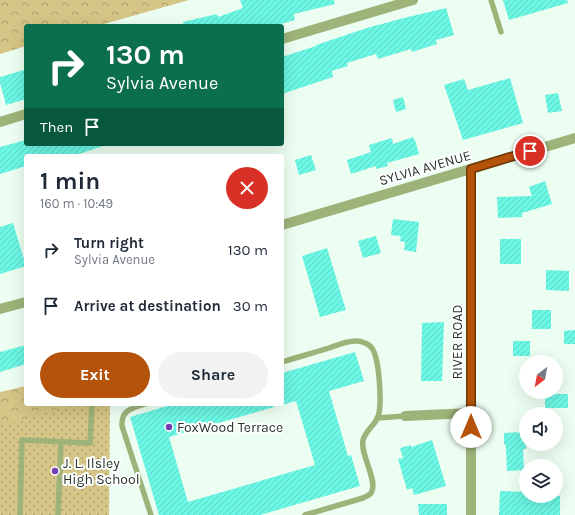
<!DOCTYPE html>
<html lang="en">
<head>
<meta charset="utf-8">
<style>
	:root { --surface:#fff; --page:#f2f2f3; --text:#1f2937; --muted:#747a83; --accent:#b45309 }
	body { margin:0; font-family:Karla,sans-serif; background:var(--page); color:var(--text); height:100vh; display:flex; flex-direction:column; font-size:15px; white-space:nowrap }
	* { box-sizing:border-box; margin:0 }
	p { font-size:13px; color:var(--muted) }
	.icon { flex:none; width:22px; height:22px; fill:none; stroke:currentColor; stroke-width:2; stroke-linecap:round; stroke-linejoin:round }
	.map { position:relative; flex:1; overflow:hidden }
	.panel { position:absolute; left:24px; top:154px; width:260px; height:252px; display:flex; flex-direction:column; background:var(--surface); border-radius:4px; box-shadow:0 4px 16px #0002 }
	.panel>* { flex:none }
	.top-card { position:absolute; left:24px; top:24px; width:260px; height:122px; border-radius:4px; box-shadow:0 4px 16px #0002; background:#0b6e4f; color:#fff; overflow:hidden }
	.needle { width:26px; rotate:212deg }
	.buttons { position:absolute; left:519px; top:355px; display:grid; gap:8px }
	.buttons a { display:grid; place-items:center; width:44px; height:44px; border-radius:50%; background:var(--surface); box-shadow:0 4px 16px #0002; font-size:20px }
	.pin { position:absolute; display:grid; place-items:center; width:34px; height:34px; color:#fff; margin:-17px; border:2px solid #fff; border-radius:50%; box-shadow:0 1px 4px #0007 }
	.me { position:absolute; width:44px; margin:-22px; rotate:0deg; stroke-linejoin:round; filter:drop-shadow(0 0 3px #0008) }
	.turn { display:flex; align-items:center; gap:14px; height:84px; padding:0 16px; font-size:18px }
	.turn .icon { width:52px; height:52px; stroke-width:2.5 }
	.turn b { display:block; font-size:28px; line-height:34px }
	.then { display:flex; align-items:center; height:38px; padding:0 16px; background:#0003; gap:8px; font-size:15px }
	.round { display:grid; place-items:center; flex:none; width:42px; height:42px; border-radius:21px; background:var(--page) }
	.head { display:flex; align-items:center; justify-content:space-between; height:68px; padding:0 16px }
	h1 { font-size:24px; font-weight:700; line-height:30px }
	.primary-button { display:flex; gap:8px; margin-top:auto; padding:8px 16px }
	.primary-button a { flex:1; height:46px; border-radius:24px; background:var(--accent); color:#fff; font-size:16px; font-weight:700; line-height:46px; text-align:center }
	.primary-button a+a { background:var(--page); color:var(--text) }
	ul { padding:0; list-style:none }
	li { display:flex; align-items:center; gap:12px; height:56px; padding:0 16px }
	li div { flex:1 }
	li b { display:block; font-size:15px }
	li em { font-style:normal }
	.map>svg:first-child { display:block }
	.forest { fill:url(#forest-crowns) }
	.park { fill:url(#park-dots) }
	.building { fill:url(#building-hatch) }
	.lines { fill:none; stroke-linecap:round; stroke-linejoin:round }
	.service { stroke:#9db379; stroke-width:5.5 }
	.minor { stroke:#9db379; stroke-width:10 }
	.route-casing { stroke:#753606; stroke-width:10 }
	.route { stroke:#b45309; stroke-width:7 }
	.poi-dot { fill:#733db4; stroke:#fff; stroke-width:1.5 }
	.labels { text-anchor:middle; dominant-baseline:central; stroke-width:4; stroke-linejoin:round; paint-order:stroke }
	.street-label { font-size:14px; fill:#2a362e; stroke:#fff }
	.poi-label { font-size:14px; fill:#2a362e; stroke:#fff; text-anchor:start }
</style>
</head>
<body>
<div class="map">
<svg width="575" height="515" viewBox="0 0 575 515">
	<defs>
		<pattern id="forest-crowns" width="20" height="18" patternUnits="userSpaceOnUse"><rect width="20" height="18" fill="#d5c586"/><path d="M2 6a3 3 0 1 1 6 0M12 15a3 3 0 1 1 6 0" fill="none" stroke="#ada16e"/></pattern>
		<pattern id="park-dots" width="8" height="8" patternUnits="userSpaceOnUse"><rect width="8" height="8" fill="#d5c586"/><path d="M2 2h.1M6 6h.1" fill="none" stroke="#ada16e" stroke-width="1.8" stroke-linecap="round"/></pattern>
		<pattern id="building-hatch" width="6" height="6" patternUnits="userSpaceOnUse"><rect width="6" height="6" fill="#6cf7e5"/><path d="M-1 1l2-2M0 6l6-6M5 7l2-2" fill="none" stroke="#5ed4c5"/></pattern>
	</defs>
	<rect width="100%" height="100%" fill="#ecfef1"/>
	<g class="forest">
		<polygon points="0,0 189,0 97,26 26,26 26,46 0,54"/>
		<polygon points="26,386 26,404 74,404 76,406 0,440 0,392"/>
	</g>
	<polygon class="park" points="74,404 110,404 109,515 0,515 0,426"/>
	<g class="building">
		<polygon points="240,0 334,0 335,4 294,14 295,20 273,26 184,26 183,22 217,14 218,17 243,8"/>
		<polygon points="503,0 567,0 568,3 509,20"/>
		<polygon points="446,8 454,35 436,40 437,44 412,52 411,49 378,59 376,54 347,63 348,66 332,71 333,77 282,94 282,57 316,46 316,45 370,27 408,17"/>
		<polygon points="24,70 26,77 26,99 6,105 0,83 0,77"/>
		<polygon points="510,78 523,123 463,140 444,85 464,79 468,90"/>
		<polygon points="558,93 562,111 548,113 545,95"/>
		<polygon points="403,97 406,109 396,112 393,100"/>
		<polygon points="413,137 414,140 415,140 419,154 387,163 388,166 376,169 376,166 351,174 347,160 371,152 369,145 392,138 393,144"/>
		<polygon points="26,140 26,144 103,144 103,146 73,156 26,156 26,166 0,174 0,147"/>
		<polygon points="311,155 316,170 299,175 295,160"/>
		<polygon points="545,181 552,204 522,213 522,217 498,218 497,197 532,196 529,187"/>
		<polygon points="393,219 419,222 416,252 404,250 405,242 400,241 401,236 391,235"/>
		<polygon points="13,223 26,266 0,274 0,227"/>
		<polygon points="376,236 381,253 363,258 358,241"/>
		<rect x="500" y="239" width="21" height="25"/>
		<polygon points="327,248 346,310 320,317 302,256"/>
		<polygon points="546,270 569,271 569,291 546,290"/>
		<rect x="532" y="310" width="19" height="19"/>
		<polygon points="444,322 442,381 421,381 422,323"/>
		<polygon points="575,330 575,344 564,344 564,331"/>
		<rect x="513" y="341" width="17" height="15"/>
		<polygon points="26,345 26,364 0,372 0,352"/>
		<polygon points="355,352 364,381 329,391 348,456 351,455 360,486 260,515 159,515 130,417 174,404 273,404 274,407 169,437 188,502 315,465 296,401 282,405 282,373"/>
		<rect x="545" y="394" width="23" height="14"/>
		<polygon points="526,432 526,449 523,449 524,470 507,471 506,449 505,444 504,444 504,433"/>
		<polygon points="432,440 446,486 414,495 412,488 407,490 398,459 403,458 400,448 411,445 411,447"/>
		<polygon points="500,491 526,492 526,496 560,496 560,515 499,515"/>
		<polygon points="418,504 447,504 447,515 419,515"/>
	</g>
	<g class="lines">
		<g class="service">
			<polyline points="491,0 501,32"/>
			<path d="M282,362C298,357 313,353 329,348C337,345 346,341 356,341C361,341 366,343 370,346C380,354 382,405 378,417C375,425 366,430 363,440C360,454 377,479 372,491C371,495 367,496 363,498L305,515"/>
			<path d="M145,404C132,408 121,410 122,426L151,515"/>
			<polyline points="377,418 405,416"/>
			<polyline points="20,515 22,440 90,443 92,404"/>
			<polyline points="58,515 61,442"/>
		</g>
		<g class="minor">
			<polyline points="282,39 413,0"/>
			<polyline points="0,122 26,114"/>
			<polyline points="471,169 471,515"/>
			<polyline points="282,225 575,138"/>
			<polyline points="0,309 26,302"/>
			<polyline points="405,416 471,413"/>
		</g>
	</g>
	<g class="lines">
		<g class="route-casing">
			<polyline id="route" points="471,427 471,169 530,151"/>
		</g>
		<use href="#route" class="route"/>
	</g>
	<g class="poi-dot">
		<circle cx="169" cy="427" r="4"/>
		<circle cx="55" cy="471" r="4"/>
	</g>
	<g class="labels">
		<g class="street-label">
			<text transform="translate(425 168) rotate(-16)">SYLVIA AVENUE</text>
			<text transform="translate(457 342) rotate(-90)">RIVER ROAD</text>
		</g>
		<g class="poi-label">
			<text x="177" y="427">FoxWood Terrace</text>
			<text x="63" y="463">J. L. Ilsley<tspan x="63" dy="16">High School</tspan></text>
		</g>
	</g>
</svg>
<div class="buttons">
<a><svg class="needle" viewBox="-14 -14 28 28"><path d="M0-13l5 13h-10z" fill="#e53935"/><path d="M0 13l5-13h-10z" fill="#747a83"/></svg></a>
<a><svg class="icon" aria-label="sound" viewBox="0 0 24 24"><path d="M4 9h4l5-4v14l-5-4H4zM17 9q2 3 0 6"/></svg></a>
<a><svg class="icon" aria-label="layers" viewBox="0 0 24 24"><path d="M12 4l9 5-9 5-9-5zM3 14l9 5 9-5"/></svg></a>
</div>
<div class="pin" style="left:530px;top:151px;background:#d93025"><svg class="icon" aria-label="arrive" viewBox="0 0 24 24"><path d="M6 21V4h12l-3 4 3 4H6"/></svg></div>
<svg class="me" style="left:471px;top:427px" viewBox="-20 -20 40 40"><circle r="19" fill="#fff"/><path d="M0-13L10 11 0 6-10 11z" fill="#b45309"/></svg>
<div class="top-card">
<div class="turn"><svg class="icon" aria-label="right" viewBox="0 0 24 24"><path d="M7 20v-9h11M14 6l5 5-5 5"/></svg><div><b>130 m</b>Sylvia Avenue</div></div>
<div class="then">Then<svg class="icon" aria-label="arrive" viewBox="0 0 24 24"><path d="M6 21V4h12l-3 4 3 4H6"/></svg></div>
</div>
<section class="panel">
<div class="head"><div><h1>1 min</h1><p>160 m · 10:49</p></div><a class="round" style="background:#d93025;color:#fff"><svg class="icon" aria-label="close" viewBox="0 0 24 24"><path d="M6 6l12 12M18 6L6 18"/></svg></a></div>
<ul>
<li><svg class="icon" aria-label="right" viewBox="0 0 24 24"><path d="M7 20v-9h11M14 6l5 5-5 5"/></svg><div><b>Turn right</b><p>Sylvia Avenue</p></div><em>130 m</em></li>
<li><svg class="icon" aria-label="arrive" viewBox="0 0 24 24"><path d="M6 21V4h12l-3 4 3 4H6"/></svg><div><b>Arrive at destination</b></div><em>30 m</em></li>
</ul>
<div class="primary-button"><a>Exit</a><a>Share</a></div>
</section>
</div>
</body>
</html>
